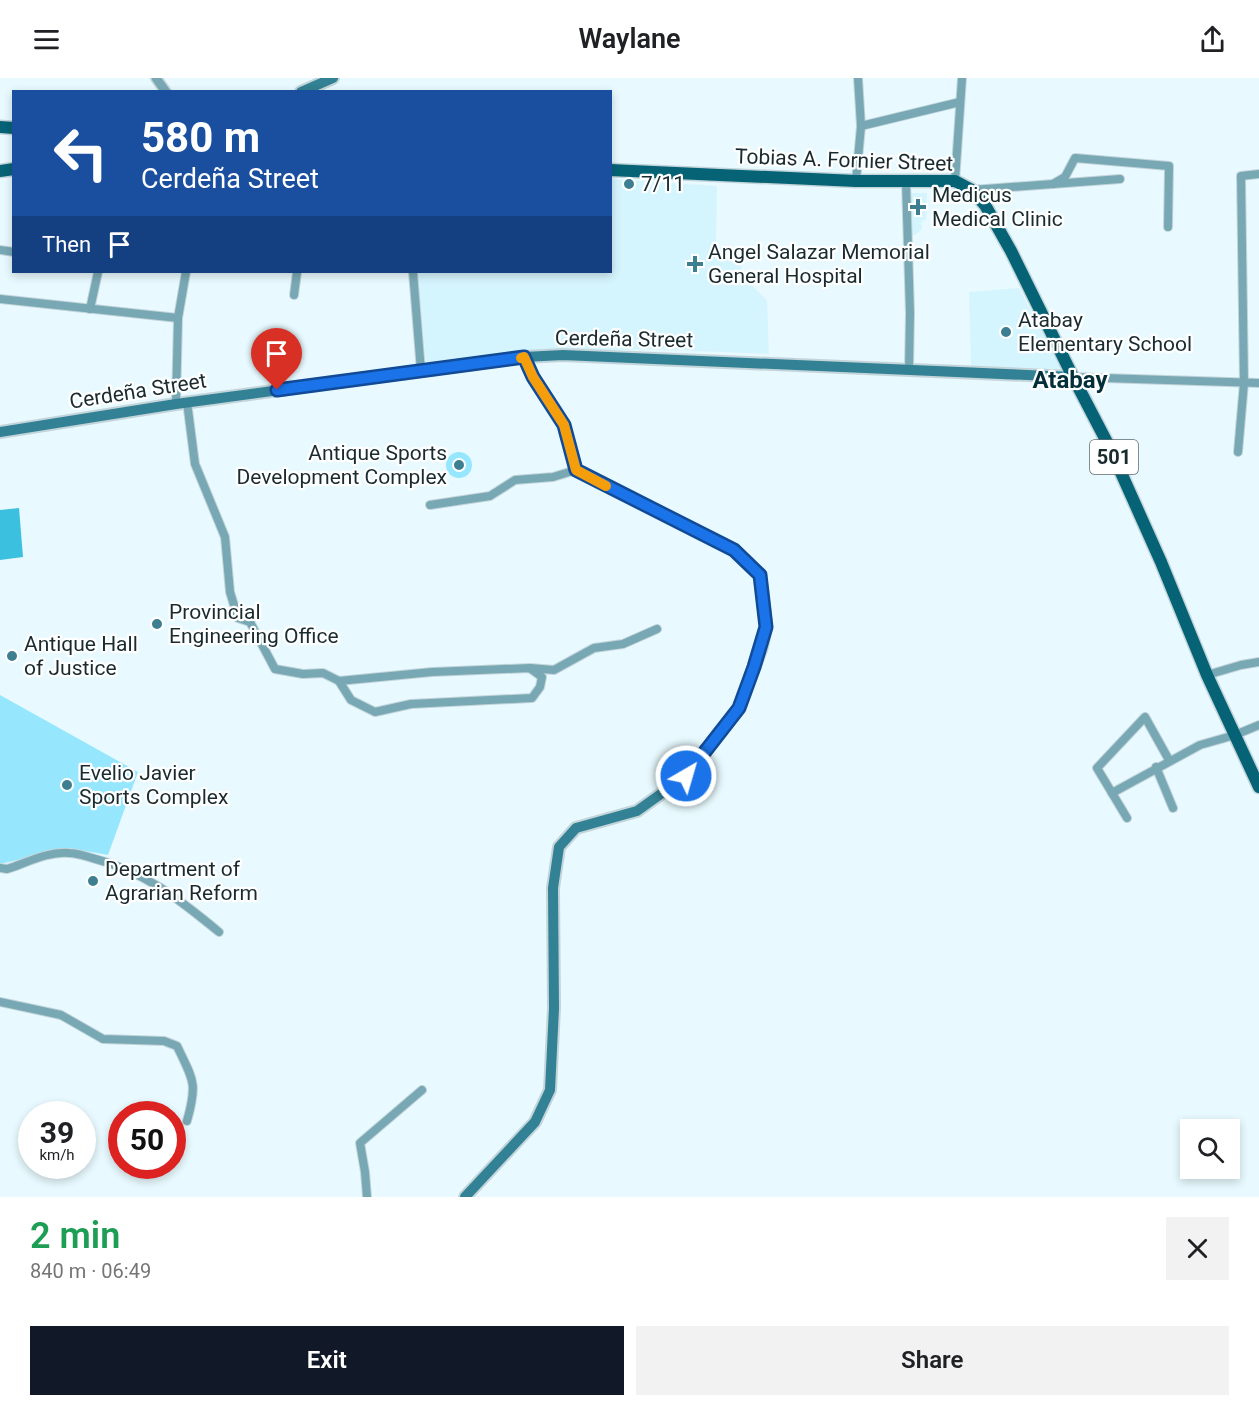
<!DOCTYPE html>
<html lang="en">
<head>
<meta charset="utf-8">
<style>
	:root { --surface:#fff; --page:#f2f2f2; --text:#202124; --muted:#757577; --accent:#111827 }
	body { margin:0; font-family:Roboto,sans-serif; background:var(--page); color:var(--text); height:100vh; display:flex; flex-direction:column; font-size:22px; white-space:nowrap }
	* { box-sizing:border-box; margin:0 }
	p { font-size:20px; color:var(--muted) }
	.icon { flex:none; width:33px; height:33px; fill:none; stroke:currentColor; stroke-width:2; stroke-linecap:round; stroke-linejoin:round }
	.map { position:relative; height:1119px; overflow:hidden }
	.drawer { display:flex; flex-direction:column; background:var(--surface); flex:1 }
	.drawer>* { flex:none }
	.hud { position:absolute; left:12px; top:12px; width:600px; height:183px; border-radius:0px; box-shadow:0 3px 9px #0003; background:#1a4fa0; color:#fff; overflow:hidden }
	.fabs { position:absolute; left:1180px; top:1041px; display:grid; gap:12px }
	.fabs a { display:grid; place-items:center; width:60px; height:60px; border-radius:0px; background:var(--surface); box-shadow:0 3px 9px #0003; font-size:30px }
	.speed { position:absolute; left:18px; top:1023px; display:flex; gap:12px; font-size:30px; font-weight:700; text-align:center }
	.speed>* { display:grid; place-content:center; width:78px; height:78px; border-radius:50%; background:var(--surface); box-shadow:0 3px 9px #0003; line-height:1 }
	.speed small { font-size:15px; font-weight:400 }
	.speed .limit { border:9px solid #d22; background:#fff; color:#111 }
	.pin { position:absolute; display:grid; place-items:center; width:51px; height:51px; color:#fff; margin:-62px -26px; border-radius:50% 50% 50% 0; rotate:-45deg; box-shadow:0 0 6px #0007 }
	.pin .icon { rotate:45deg }
	.me { position:absolute; width:66px; margin:-33px; rotate:38deg; stroke-linejoin:round; filter:drop-shadow(0 0 4px #0008) }
	.turn { display:flex; align-items:center; gap:21px; height:126px; padding:0 30px; font-size:27px }
	.turn .icon { width:78px; height:78px; stroke-width:2.5 }
	.turn b { display:block; font-size:42px; line-height:51px }
	.then { display:flex; align-items:center; height:57px; padding:0 30px; background:#0003; gap:12px; font-size:22px }
	.round { display:grid; place-items:center; flex:none; width:63px; height:63px; border-radius:0px; background:var(--page) }
	.head { display:flex; align-items:center; justify-content:space-between; height:102px; padding:0 30px }
	h1 { font-size:36px; font-weight:600; line-height:45px; color:#1e9e55 }
	.action { display:flex; gap:12px; margin-top:auto; padding:12px 30px }
	.action a { flex:1; height:69px; border-radius:0px; background:var(--accent); color:#fff; font-size:24px; font-weight:600; line-height:69px; text-align:center }
	.action a+a { background:var(--page); color:var(--text) }
	header { display:flex; justify-content:space-between; align-items:center; height:78px; padding:0 30px; background:var(--surface); font-size:27px; font-weight:600 }
	.map>svg:first-child { display:block }
	.built { fill:#d5f5fe }
	.green { fill:#96e7fe }
	.water { fill:#3cc0df }
	.lines { fill:none; stroke-linecap:round; stroke-linejoin:round }
	.minor-casing { stroke:#c3d5da; stroke-width:10 }
	.tertiary-casing { stroke:#c3d5da; stroke-width:12 }
	.secondary-casing { stroke:#c3d5da; stroke-width:14 }
	.primary-casing { stroke:#c3d5da; stroke-width:15 }
	.minor { stroke:#79a8b5; stroke-width:8 }
	.tertiary { stroke:#79a8b5; stroke-width:9 }
	.secondary { stroke:#338194; stroke-width:10 }
	.primary { stroke:#066376; stroke-width:12 }
	.route-casing { stroke:#114b97; stroke-width:15 }
	.route { stroke:#1a73e8; stroke-width:10 }
	.slow { stroke:#f59e0b; stroke-width:10 }
	.poi-dot { fill:#3d7f90; stroke:#fff; stroke-width:2 }
	.labels { text-anchor:middle; dominant-baseline:central; stroke-width:4.5; stroke-linejoin:round; paint-order:stroke }
	.shield { fill:#fff; stroke:#5f6b6e; stroke-width:1.5 }
	.shield-label { font-size:20px; font-weight:bold; fill:#1a2b30 }
	.street-label { font-size:21px; fill:#1a2b30; stroke:#fff }
	.poi-label { font-size:21px; fill:#1a2b30; stroke:#fff; text-anchor:start }
	.quarter-label { font-size:24px; font-weight:bold; fill:#022f39; stroke:#fff }
</style>
</head>
<body>
<header><svg class="icon" aria-label="menu" viewBox="0 0 24 24"><path d="M4 6h16M4 12h16M4 18h16"/></svg>Waylane<svg class="icon" aria-label="share" viewBox="0 0 24 24"><path d="M12 15V3M7 8l5-5 5 5M5 13v7h14v-7"/></svg></header>
<div class="map">
<svg width="1259" height="1119" viewBox="0 0 1259 1119">
	<rect width="100%" height="100%" fill="#e8faff"/>
	<g class="built">
		<polygon points="611,101 717,108 716,168 739,174 743,199 767,222 769,276 649,271 496,277 426,285 417,194 610,194"/>
		<polygon points="908,115 927,115 926,142 920,143 925,144 921,145 922,151 915,157 909,157"/>
		<polygon points="1019,210 1063,294 971,288 969,214"/>
	</g>
	<g class="green">
		<circle cx="459" cy="387" r="13"/>
		<polygon points="0,617 138,694 108,777 69,770 0,786"/>
	</g>
	<polygon class="water" points="19,430 23,479 0,482 0,432"/>
	<g class="lines">
		<g class="minor-casing">
			<g id="minor">
				<polyline points="861,48 960,24"/>
				<polyline points="856,103 861,48 858,0"/>
				<polyline points="955,103 962,0"/>
				<polyline points="906,104 910,235 909,291"/>
				<polyline points="1053,106 1065,99 1075,80 1169,88 1168,149"/>
				<polyline points="972,112 1120,101"/>
				<polyline points="0,172 14,174"/>
				<polyline points="413,194 421,293"/>
				<polyline points="294,217 297,194"/>
				<polyline points="0,221 178,240"/>
				<polyline points="90,231 98,194"/>
				<polyline points="1073,299 1259,305"/>
				<polyline points="187,324 195,386 225,459 230,514 238,540 250,544 275,591 303,596 323,595 339,603 432,594 530,590 554,592 594,570 623,566 657,551"/>
				<polyline points="176,326 178,240 186,194"/>
				<polyline points="1238,374 1244,305 1241,98 1259,96"/>
				<polyline points="430,427 490,418 515,402 553,399 576,392"/>
				<polyline points="1207,597 1241,587 1259,584"/>
				<polyline points="339,603 351,622 375,634 411,626 532,620 540,609 542,599 531,591"/>
				<polyline points="1156,689 1173,730"/>
				<polyline points="1112,715 1200,667 1235,657 1259,647"/>
				<polyline points="1127,740 1097,690 1145,639 1169,682"/>
				<path d="M0,790L7,791C26,785 48,773 69,775C77,775 85,778 92,780C144,793 179,821 219,854"/>
				<path d="M0,924L61,937L103,961L164,963L177,968C193,1002 198,1004 187,1043"/>
				<polyline points="367,1119 365,1094 360,1065 422,1012"/>
			</g>
		</g>
		<g class="tertiary-casing">
			<polyline id="tertiary" points="156,0 166,14"/>
		</g>
		<g class="secondary-casing">
			<g id="secondary">
				<polyline points="301,14 333,0"/>
				<polyline points="0,354 176,326 524,279 563,277 1073,299"/>
				<polyline points="465,1119 535,1044 550,1012 554,930 553,810 559,769 576,750 637,733 686,698 739,630 762,569 766,549 760,497 734,472 576,392 564,347 533,299 524,279"/>
			</g>
		</g>
		<g class="primary-casing">
			<g id="primary">
				<polyline points="0,49 14,50"/>
				<polyline points="610,92 856,103 955,103 972,112 985,127 1011,173 1073,299 1110,370 1161,484 1207,597 1259,709"/>
				<polyline points="0,93 14,91"/>
			</g>
		</g>
		<use href="#minor" class="minor"/>
		<use href="#tertiary" class="tertiary"/>
		<use href="#secondary" class="secondary"/>
		<use href="#primary" class="primary"/>
	</g>
	<g class="lines">
		<g class="route-casing">
			<polyline id="route" points="277,312 524,279 533,299 564,347 576,392 734,472 760,497 766,549 754,589 739,630 686,698"/>
		</g>
		<use href="#route" class="route"/>
		<polyline class="slow" points="521,280 524,279 533,299 564,347 576,392 606,408"/>
	</g>
	<g class="poi-dot">
		<circle cx="629" cy="106" r="6"/>
		<path d="M915 120h6v6h6v6h-6v6h-6v-6h-6v-6h6z"/>
		<path d="M692 177h6v6h6v6h-6v6h-6v-6h-6v-6h6z"/>
		<circle cx="1006" cy="254" r="6"/>
		<circle cx="459" cy="387" r="6"/>
		<circle cx="157" cy="546" r="6"/>
		<circle cx="12" cy="578" r="6"/>
		<circle cx="67" cy="707" r="6"/>
		<circle cx="93" cy="803" r="6"/>
	</g>
	<g class="labels">
		<rect class="shield" x="1090" y="362" width="48" height="34" rx="4.5"/>
		<g class="shield-label">
			<text x="1114" y="379">501</text>
		</g>
		<g class="street-label">
			<text transform="translate(844 82) rotate(2)">Tobias A. Fornier Street</text>
			<text transform="translate(624 261) rotate(1)">Cerdeña Street</text>
			<text transform="translate(138 313) rotate(-9)">Cerdeña Street</text>
		</g>
		<g class="poi-label">
			<text x="641" y="106">7/11</text>
			<text x="932" y="117">Medicus<tspan x="932" dy="24">Medical Clinic</tspan></text>
			<text x="708" y="174">Angel Salazar Memorial<tspan x="708" dy="24">General Hospital</tspan></text>
			<text x="1018" y="242">Atabay<tspan x="1018" dy="24">Elementary School</tspan></text>
			<text x="447" y="375" text-anchor="end">Antique Sports<tspan x="447" dy="24">Development Complex</tspan></text>
			<text x="169" y="534">Provincial<tspan x="169" dy="24">Engineering Office</tspan></text>
			<text x="24" y="566">Antique Hall<tspan x="24" dy="24">of Justice</tspan></text>
			<text x="79" y="695">Evelio Javier<tspan x="79" dy="24">Sports Complex</tspan></text>
			<text x="105" y="791">Department of<tspan x="105" dy="24">Agrarian Reform</tspan></text>
		</g>
		<g class="quarter-label">
			<text x="1070" y="302">Atabay</text>
		</g>
	</g>
</svg>
<div class="fabs">
<a><svg class="icon" aria-label="search" viewBox="0 0 24 24"><circle cx="10" cy="10" r="6"/><path d="M15 15l6 6"/></svg></a>
</div>
<div class="speed"><div>39<small>km/h</small></div><div class="limit">50</div></div>
<div class="pin" style="left:277px;top:312px;background:#d93025"><svg class="icon" aria-label="arrive" viewBox="0 0 24 24"><path d="M6 21V4h12l-3 4 3 4H6"/></svg></div>
<svg class="me" style="left:686px;top:698px" viewBox="-20 -20 40 40"><circle r="17" fill="#1a73e8" stroke="#fff" stroke-width="3"/><path d="M0-11L8 9 0 5-8 9z" fill="#fff"/></svg>
<div class="hud">
<div class="turn"><svg class="icon" aria-label="left" viewBox="0 0 24 24"><path d="M17 20v-9H6M10 6l-5 5 5 5"/></svg><div><b>580 m</b>Cerdeña Street</div></div>
<div class="then">Then<svg class="icon" aria-label="arrive" viewBox="0 0 24 24"><path d="M6 21V4h12l-3 4 3 4H6"/></svg></div>
</div>
</div>
<section class="drawer">
<div class="head"><div><h1>2 min</h1><p>840 m · 06:49</p></div><a class="round"><svg class="icon" aria-label="close" viewBox="0 0 24 24"><path d="M6 6l12 12M18 6L6 18"/></svg></a></div>
<div class="action"><a>Exit</a><a>Share</a></div>
</section>
</body>
</html>
